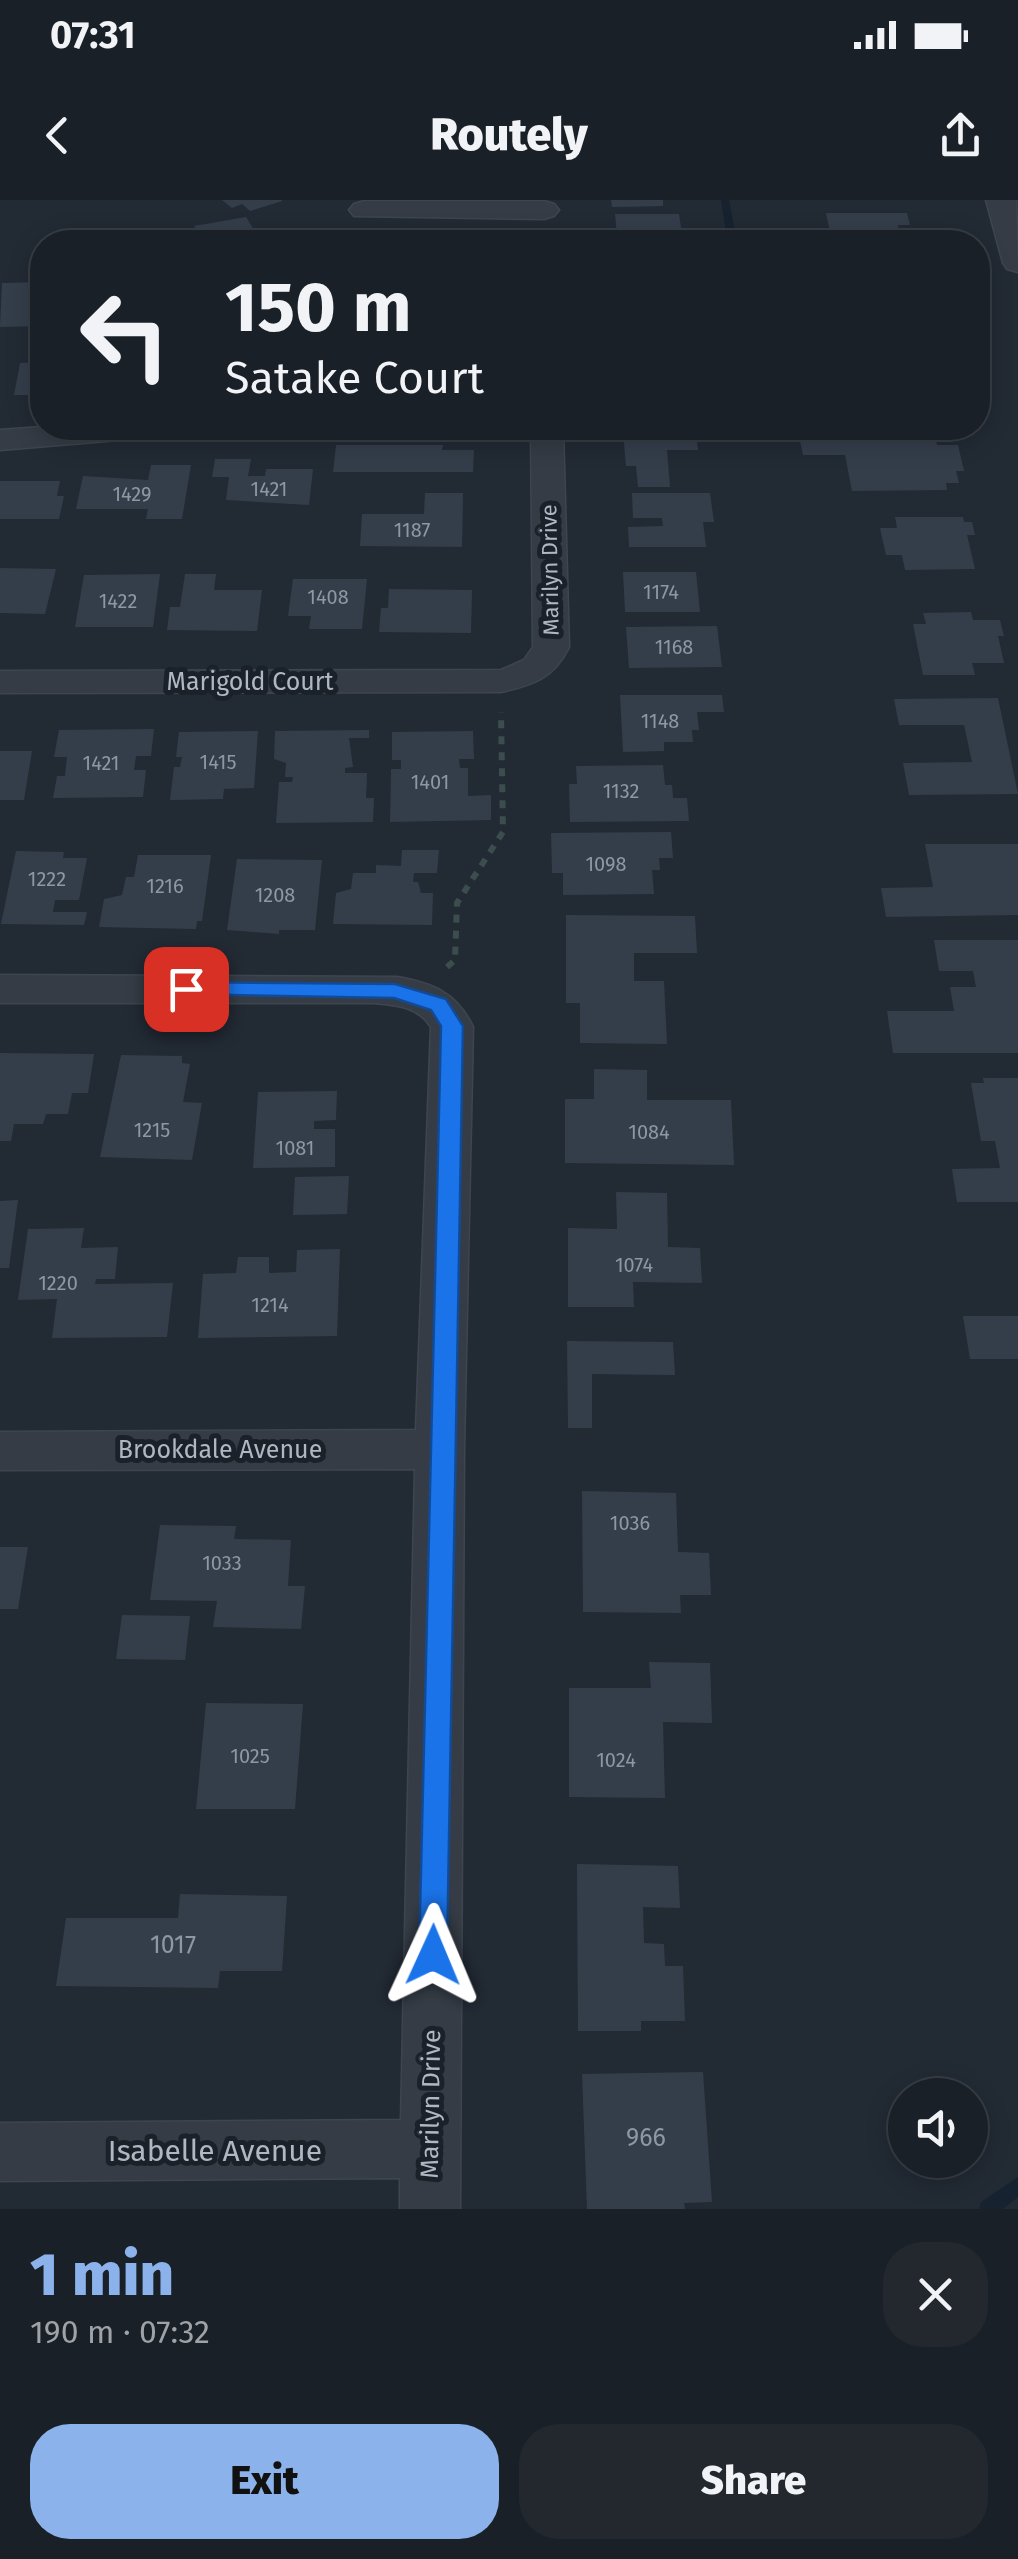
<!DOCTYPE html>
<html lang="en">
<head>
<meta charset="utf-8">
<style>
	:root { --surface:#1a2027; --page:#23282f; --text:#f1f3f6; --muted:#9fa3a7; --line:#383e44; --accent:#8bb2eb }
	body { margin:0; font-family:"Fira Sans",sans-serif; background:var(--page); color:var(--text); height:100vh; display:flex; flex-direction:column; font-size:38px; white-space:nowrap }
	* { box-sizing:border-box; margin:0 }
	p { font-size:32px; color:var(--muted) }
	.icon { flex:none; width:55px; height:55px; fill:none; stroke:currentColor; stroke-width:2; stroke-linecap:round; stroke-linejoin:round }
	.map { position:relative; height:2009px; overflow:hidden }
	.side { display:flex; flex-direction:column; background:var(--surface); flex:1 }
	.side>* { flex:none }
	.banner { position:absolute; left:30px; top:30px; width:960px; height:210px; border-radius:40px; box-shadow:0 5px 25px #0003,0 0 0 2px var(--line); background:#1a2027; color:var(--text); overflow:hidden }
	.fabs { position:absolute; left:888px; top:1878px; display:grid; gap:20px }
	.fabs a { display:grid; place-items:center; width:100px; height:100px; border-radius:50%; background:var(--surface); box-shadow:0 5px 25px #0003,0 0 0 2px var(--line); font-size:50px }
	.pin { position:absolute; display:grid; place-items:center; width:85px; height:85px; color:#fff; margin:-42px; border-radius:20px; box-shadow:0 5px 15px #0006 }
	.me { position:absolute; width:110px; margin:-55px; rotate:1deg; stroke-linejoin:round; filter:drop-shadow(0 0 8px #0008) }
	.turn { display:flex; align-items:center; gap:35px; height:210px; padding:0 30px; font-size:45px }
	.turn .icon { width:130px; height:130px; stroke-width:2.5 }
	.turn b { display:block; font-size:70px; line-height:85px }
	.round { display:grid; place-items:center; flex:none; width:105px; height:105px; border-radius:40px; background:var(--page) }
	.summary { display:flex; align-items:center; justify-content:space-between; height:170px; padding:0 30px }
	h1 { font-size:60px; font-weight:800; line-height:75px; color:var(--accent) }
	.action { display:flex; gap:20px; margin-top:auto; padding:20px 30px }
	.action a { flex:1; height:115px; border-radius:40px; background:var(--accent); color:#111; font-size:40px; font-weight:800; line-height:115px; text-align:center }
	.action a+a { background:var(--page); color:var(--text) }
	.status { display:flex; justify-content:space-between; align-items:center; height:70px; padding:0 50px; background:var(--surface); direction:ltr }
	.status svg { height:28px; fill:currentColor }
	header { display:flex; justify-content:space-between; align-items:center; height:130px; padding:0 30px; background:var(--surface); font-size:45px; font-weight:800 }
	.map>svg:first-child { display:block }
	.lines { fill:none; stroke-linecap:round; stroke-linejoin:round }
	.stream { fill:#172230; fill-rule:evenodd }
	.building { fill:#343e4b }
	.minor-casing { stroke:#3e454e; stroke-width:3 }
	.path { stroke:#3c4d4e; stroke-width:6; stroke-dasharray:8 8; stroke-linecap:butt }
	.minor { fill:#353c45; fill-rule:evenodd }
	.route { fill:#1a73e8; stroke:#114b97; stroke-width:2.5 }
	.labels { text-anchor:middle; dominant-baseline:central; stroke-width:10; stroke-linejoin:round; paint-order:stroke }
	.number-label { font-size:20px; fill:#8e97a2 }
	.far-street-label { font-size:22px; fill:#afb7c2; stroke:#1a2129 }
	.street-label { font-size:25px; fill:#afb7c2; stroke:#1a2129 }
	.near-number-label { font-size:25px; fill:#8e97a2 }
	.near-street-label { font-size:30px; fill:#afb7c2; stroke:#1a2129 }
</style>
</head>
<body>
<div class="status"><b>07:31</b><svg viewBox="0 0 49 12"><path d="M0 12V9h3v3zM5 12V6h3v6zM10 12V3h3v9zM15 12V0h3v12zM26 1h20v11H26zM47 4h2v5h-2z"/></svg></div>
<header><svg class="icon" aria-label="back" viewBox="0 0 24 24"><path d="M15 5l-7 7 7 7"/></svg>Routely<svg class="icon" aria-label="share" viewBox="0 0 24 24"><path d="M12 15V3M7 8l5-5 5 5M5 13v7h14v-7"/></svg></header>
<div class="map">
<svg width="1018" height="2009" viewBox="0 0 1018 2009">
	<rect width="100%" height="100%" fill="#222a34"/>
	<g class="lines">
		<g class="stream">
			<polygon points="721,0 729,0 735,32 744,42 735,42 726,33"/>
			<polygon points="1018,1977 1018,1997 1003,2009 979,2009 981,2002"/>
		</g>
	</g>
	<g class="building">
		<polygon points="222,0 282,0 282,1 250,11 242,4 232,8"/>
		<polygon points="611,0 663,0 663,6 612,7"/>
		<polygon points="826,13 907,13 910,25 898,25 899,31 911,31 914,42 832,42"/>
		<polygon points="615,14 679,14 682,34 662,34 663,42 625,42 625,35 617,35"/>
		<polygon points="246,17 257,35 247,37 249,42 204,42 194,26"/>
		<polygon points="42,82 42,126 0,127 2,83"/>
		<polygon points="42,162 42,195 14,195 20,163"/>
		<polygon points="781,228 933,228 937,245 958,245 964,271 956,271 959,283 946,283 947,290 852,291 845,255 803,255 800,241 784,242"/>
		<polygon points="696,231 698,250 667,250 670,287 638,287 636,266 626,266 623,232"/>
		<polygon points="336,245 443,245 442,250 474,250 473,272 333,272"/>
		<polygon points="215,259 251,259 248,276 265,276 266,269 313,269 309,305 226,300 229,277 212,277"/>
		<polygon points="151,265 191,265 182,319 146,319 148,309 76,309 83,276 148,280"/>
		<polygon points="0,281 60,281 57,296 64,296 59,319 0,319"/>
		<polygon points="425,293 463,293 462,347 360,346 362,314 424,314"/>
		<polygon points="632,293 710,293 714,322 703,322 706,347 629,347 628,327 663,326 662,318 633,318"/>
		<polygon points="895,317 963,317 964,322 972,322 975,335 967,335 975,369 905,370 902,355 886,355 880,328 897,328"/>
		<polygon points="0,368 56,369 45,414 0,413"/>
		<polygon points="623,372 696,372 700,412 625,412"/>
		<polygon points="160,374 153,427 75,427 84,375"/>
		<polygon points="185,374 216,374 214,390 262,390 257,431 167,430 170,407 180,407"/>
		<polygon points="293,379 367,379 362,429 309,429 311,416 288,416"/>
		<polygon points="389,389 472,390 471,433 379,432 381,408 388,408"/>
		<polygon points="971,412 973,420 1000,420 1004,436 998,436 1004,463 972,463 975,475 923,475 913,424 926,424 923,413"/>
		<polygon points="717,426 722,467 629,468 626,427"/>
		<polygon points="620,495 722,495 724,512 697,512 699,530 692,530 693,542 664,542 664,551 623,552"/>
		<polygon points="998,498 1018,594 909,595 903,563 972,562 964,525 899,525 894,499"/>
		<polygon points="154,529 151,556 136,556 134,570 146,570 143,597 53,598 57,576 65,576 67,557 54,557 59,530"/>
		<polygon points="369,530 369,538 349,538 353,567 345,568 345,573 367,573 366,598 374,598 373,622 276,623 279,582 292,582 293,577 285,577 286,563 274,559 275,531"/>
		<polygon points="258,531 254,588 224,589 223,599 170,600 174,567 180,567 182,557 176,557 179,532"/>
		<polygon points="473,531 474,559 459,559 460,568 468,568 468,596 491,595 491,620 390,622 391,569 401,569 401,560 392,560 392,532"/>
		<polygon points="0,551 32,551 24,600 0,600"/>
		<polygon points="663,565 665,585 672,585 673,598 687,598 689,621 570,622 569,584 577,584 576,566"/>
		<polygon points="671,632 673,658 659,658 660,670 652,670 654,694 563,695 563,673 552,673 551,633"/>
		<polygon points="925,644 1018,644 1018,715 886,717 881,688 933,687"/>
		<polygon points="402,650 439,650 437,673 414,673 413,682 418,682 421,693 433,693 432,725 333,724 336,693 351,689 353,673 376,673 376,665 401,666"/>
		<polygon points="16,651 64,652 63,658 87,658 79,700 55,700 53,712 87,712 84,725 1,724"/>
		<polygon points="138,655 211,655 202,721 197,721 196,729 99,727 104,699 122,695 126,677 134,677"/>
		<polygon points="237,659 322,660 315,730 279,730 279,734 227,730"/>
		<polygon points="566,715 695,716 697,753 634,753 634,781 664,781 667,844 580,843 580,803 566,803"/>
		<polygon points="934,740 1018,740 1018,853 893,853 887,811 954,811 950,787 976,787 973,771 939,771"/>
		<polygon points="0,853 94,854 88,893 72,893 68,914 46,914 43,924 14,924 11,941 0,941"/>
		<polygon points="121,855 182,856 182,863 190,864 183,902 202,903 192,960 100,957"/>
		<polygon points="594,869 647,870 647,900 731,900 734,965 565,963 565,899 594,899"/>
		<polygon points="983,878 1018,878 1018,1002 957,1002 952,969 1000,968 995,941 981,941 971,883 984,883"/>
		<polygon points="337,891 336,920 314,921 314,929 335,929 335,967 253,968 258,892"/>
		<polygon points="349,976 347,1014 293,1015 295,977"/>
		<polygon points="616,992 667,993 668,1047 700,1048 702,1083 633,1082 634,1107 568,1107 568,1028 617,1029"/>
		<polygon points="18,1000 9,1068 0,1068 0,1001"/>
		<polygon points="84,1028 81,1048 118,1047 115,1079 96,1079 95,1084 173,1083 167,1137 52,1138 57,1099 18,1100 28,1029"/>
		<polygon points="340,1049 337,1136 198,1138 203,1074 236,1073 238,1057 269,1057 269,1073 296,1072 297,1050"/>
		<polygon points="963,1116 1018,1116 1018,1159 970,1159"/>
		<polygon points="567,1141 673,1142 675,1175 592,1174 592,1228 568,1228"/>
		<polygon points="582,1291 676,1293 678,1352 709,1353 711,1395 680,1395 681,1413 583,1412"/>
		<polygon points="160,1325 236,1326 234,1339 291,1340 288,1386 305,1386 301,1429 213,1427 217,1401 150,1400"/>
		<polygon points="0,1347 28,1347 18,1409 0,1409"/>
		<polygon points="122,1415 190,1416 185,1460 116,1459"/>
		<polygon points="649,1462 710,1463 712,1523 663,1522 665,1598 569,1597 569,1488 651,1488"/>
		<polygon points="206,1503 303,1504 295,1609 196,1609"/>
		<polygon points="577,1664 678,1666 680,1708 643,1707 644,1743 664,1744 665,1766 683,1766 685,1821 641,1821 641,1831 578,1831"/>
		<polygon points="180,1694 287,1696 282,1771 220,1771 218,1788 56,1786 66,1718 178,1718"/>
		<polygon points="703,1872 712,2002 684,2003 685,2009 587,2009 582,1874"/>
	</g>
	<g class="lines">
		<g class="minor-casing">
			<g id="minor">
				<polygon points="986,0 1016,0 1018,72 1007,69 1003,63"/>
				<polygon points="364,1 544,1 554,4 559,10 554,16 544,19 354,16 349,10 354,4"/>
				<polygon points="42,227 42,228 159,228 155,235 143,238 0,250 0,230"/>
				<path d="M531,228H563L569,447C554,478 533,485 501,492L0,493V471L501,470L524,460L533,447Z"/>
				<path d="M0,775L397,777C433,783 457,793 473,827L464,1249L460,2009H400V1978L0,1981V1923L401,1920L415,1269L0,1270V1232L416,1230L431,827C418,806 396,805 373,803H0Z"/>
			</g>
		</g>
		<polyline class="path" points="447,767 455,760 457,703 503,632 501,512"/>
		<use href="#minor" class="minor"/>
	</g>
	<polygon class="route" points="186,782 395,784 446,799 463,826 447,1755 443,1764 433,1768 423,1764 419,1755 441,826 431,810 394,798 179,794 176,789 179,784"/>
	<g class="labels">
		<g class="number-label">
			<text x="269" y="289">1421</text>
			<text x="132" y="294">1429</text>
			<text x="412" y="330">1187</text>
			<text x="661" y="392">1174</text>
			<text x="328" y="397">1408</text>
			<text x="118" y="401">1422</text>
			<text x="674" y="447">1168</text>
			<text x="660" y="521">1148</text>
			<text x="218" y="562">1415</text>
			<text x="101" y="563">1421</text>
			<text x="430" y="582">1401</text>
			<text x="621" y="591">1132</text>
			<text x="606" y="664">1098</text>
			<text x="47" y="679">1222</text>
			<text x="165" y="686">1216</text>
			<text x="275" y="695">1208</text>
			<text x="152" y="930">1215</text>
			<text x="649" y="932">1084</text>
			<text x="295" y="948">1081</text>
			<text x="634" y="1065">1074</text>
			<text x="58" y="1083">1220</text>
			<text x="270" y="1105">1214</text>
			<text x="630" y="1323">1036</text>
			<text x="222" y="1363">1033</text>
			<text x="250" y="1556">1025</text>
			<text x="616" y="1560">1024</text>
		</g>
		<g class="far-street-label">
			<text transform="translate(550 370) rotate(-91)">Marilyn Drive</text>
		</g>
		<g class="street-label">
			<text x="250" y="482">Marigold Court</text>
			<text x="220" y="1250">Brookdale Avenue</text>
			<text transform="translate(431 1904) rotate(-89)">Marilyn Drive</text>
		</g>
		<g class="near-number-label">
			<text x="173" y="1745">1017</text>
			<text x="646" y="1938">966</text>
		</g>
		<g class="near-street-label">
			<text x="215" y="1951">Isabelle Avenue</text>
		</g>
	</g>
</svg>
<div class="fabs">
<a><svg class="icon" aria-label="sound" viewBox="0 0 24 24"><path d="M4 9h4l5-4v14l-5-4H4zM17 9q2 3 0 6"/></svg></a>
</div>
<div class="pin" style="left:186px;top:789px;background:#d93025"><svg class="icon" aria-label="arrive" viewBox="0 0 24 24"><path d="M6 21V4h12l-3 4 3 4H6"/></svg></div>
<svg class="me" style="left:433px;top:1755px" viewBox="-20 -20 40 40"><path d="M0-17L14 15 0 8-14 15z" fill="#1a73e8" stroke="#fff" stroke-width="4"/></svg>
<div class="banner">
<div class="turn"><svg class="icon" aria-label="left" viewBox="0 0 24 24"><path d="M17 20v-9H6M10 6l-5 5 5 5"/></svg><div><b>150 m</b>Satake Court</div></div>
</div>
</div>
<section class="side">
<div class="summary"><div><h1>1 min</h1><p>190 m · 07:32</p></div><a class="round"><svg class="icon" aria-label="close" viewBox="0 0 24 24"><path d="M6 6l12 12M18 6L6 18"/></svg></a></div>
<div class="action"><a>Exit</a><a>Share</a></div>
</section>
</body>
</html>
